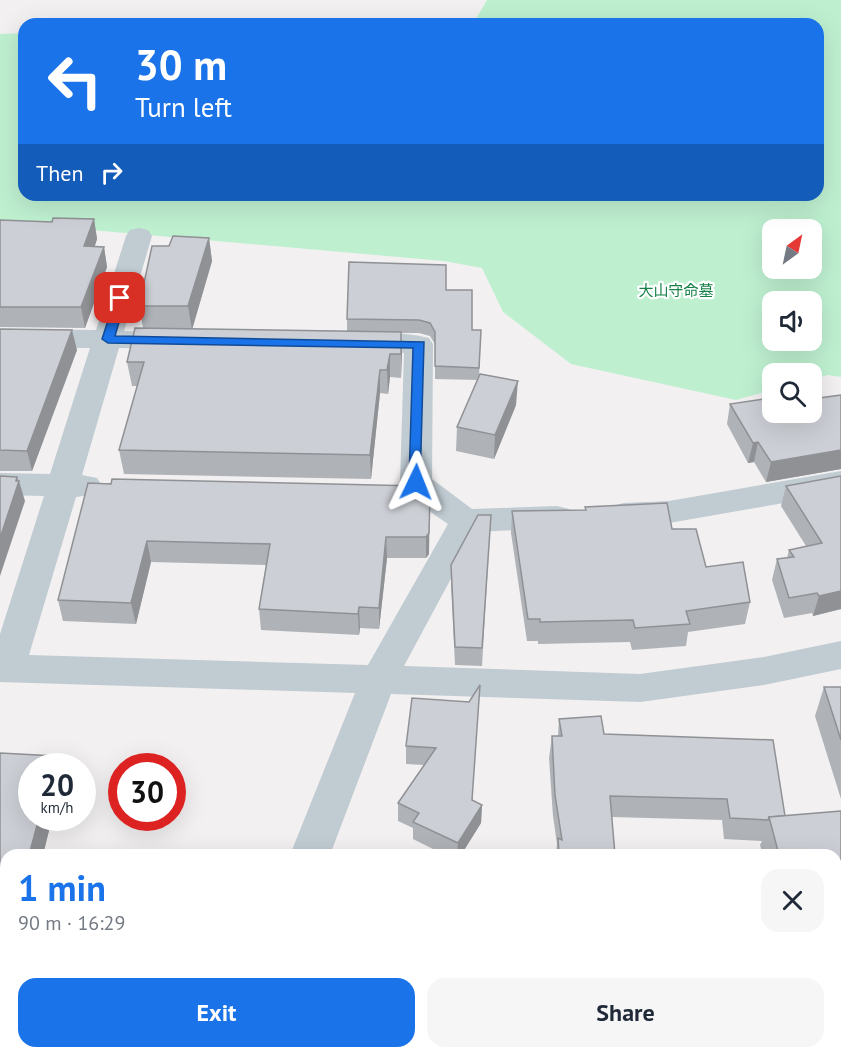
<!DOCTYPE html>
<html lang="en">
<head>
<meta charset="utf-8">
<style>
	:root { --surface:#fff; --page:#f6f6f7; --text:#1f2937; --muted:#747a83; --accent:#1a73e8 }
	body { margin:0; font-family:"PT Sans","Noto Sans JP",sans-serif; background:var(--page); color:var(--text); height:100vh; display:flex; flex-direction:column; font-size:22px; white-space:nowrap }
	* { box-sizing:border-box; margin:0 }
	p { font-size:20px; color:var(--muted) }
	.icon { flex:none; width:33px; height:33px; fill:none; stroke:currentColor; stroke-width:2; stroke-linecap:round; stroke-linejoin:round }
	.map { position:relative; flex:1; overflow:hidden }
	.panel { position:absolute; left:0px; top:849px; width:842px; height:210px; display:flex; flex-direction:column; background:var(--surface); border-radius:18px 18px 0 0; box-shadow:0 6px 24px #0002 }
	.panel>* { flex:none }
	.guide { position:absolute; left:18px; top:18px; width:806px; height:183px; border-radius:18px; box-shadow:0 6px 24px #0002; background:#1a73e8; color:#fff; overflow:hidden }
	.needle { width:39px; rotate:33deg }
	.fabs { position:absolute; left:762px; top:219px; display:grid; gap:12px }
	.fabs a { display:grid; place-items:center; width:60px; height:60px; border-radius:12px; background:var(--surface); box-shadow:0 6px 24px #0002; font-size:30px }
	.speed { position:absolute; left:18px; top:753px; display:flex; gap:12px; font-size:30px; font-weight:700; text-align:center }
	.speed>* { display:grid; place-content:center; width:78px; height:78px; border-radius:50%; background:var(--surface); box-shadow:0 6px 24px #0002; line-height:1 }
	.speed small { font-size:15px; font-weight:400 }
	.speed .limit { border:9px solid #d22; background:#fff; color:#111 }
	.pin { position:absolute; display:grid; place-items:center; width:51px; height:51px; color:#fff; margin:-26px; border-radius:12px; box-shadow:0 3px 9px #0006 }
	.me { position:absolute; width:66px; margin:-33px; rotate:2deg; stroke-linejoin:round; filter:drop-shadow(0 0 4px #0008) }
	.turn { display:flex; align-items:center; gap:21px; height:126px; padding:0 18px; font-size:27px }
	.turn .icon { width:78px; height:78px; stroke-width:2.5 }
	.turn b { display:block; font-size:42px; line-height:51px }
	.then { display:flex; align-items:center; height:57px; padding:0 18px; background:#0003; gap:12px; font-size:22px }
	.round { display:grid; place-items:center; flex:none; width:63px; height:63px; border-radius:18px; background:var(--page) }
	.head { display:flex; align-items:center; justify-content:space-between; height:102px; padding:0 18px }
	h1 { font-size:36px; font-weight:600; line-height:45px; color:var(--accent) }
	.button { display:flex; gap:12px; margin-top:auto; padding:12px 18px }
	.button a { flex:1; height:69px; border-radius:18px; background:var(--accent); color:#fff; font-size:24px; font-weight:600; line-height:69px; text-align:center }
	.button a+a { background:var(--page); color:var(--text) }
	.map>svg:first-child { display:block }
	.green { fill:#bef0d0; fill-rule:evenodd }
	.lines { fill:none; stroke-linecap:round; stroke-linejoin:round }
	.minor { fill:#c0cbd2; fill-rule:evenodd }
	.wall { fill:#afb2b7 }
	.shaded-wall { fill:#8f9195 }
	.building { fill:#cccfd5; stroke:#8f9195; stroke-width:1.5 }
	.route { fill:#1a73e8; stroke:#114b97; stroke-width:1.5 }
	.labels { text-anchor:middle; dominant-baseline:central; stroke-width:4.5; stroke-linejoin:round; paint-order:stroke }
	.park-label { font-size:15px; fill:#168248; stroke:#fff }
</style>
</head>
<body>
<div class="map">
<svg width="841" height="1059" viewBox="0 0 841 1059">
	<rect width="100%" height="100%" fill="#f2f0f0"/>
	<g class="green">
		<path d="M487,0H841V377L828,375L812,380V374H772V390L736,400L571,364L503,312L482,268L444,261L0,222V34L24,33V195H818V24H473ZM772,230H812V268H772ZM772,302H812V340H772Z"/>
		<polygon points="642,1053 797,1053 805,1059 632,1059"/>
	</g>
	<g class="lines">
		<g class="minor">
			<path d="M139,228L148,230L152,236L124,331L186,334L190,340L186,346L176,349L119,348L82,475L97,478L102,486L97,494L76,497L29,655L368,665L448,524L416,502L400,482L404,353L346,349L342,343L346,337C370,331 405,332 429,338L433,344L432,479L472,509L557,506L569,509L573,517L569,525L557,528L476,532L404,666L640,674L764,657L841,641V669L764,685L640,702L391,694L330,855H290L355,693L0,682V634L44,496L0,495V473L50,474L90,348L0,347V329L96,330L126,236L130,230Z"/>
			<polygon points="841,471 841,493 669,523 624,525 612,522 608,514 612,506 624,503 669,501"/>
			<polygon points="211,1053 255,1053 253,1059 209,1059"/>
		</g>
	</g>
	<g class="wall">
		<polygon points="94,219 97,239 95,246 104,247 107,267 85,328 0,327 0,220 52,222"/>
		<polygon points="209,238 212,261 192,329 347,331 347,319 446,290 472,330 481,330 479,378 516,405 494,459 456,451 457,427 478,380 435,379 435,344 430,336 419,333 401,333 401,378 390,377 388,394 380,393 371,479 124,474 119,450 137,386 132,386 127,362 143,328 139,306 169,246"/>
		<polygon points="0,329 77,350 32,471 0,471"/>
		<polygon points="841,395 841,469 766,482 754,462 748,463 727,424 730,404 772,412"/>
		<polygon points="841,476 841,609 813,616 812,613 784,618 772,580 777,559 787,558 789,550 806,546 781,506 786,486"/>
		<polygon points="88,483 419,486 429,554 426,558 387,558 379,629 360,628 359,635 261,630 259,609 266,565 151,562 136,624 63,621 58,600"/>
		<polygon points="585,507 672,529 706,567 750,602 745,624 688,632 686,646 632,650 630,642 538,644 538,641 527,641 511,533 512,511 585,510"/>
		<polygon points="491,515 482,666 455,665 451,584 451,565"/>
		<polygon points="824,687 841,687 841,799 815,716"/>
		<polygon points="412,698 473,801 482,805 481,823 461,855 445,855 413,839 413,828 398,821 398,803 424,765 406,764 406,746"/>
		<polygon points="559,719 604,734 785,816 841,811 841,938 836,938 836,855 763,855 760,845 762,841 724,839 722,820 612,817 615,855 556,855 557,844 553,816 549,758 552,736 558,736"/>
		<polygon points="0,753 55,756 58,766 32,766 32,818 52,818 43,855 6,855 6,1027 0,1027"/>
	</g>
	<g class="shaded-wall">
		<polygon points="94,219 97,239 88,266 84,246"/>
		<polygon points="209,238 212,261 192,330 188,306"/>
		<polygon points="104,247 107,267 85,328 81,307"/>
		<polygon points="72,330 77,350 32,471 27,451"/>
		<polygon points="401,332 402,355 401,378"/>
		<polygon points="390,354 390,377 388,394 387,370"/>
		<polygon points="380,370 380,393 371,479 370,455"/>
		<polygon points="518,381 516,405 494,459 495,435"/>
		<polygon points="758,442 754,462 748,463 753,443"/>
		<polygon points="841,450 841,469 766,482 771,462"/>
		<polygon points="17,477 19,483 19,481 25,501 0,576 0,538"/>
		<polygon points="430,493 429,554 426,558 426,537"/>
		<polygon points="386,537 387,558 379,629 379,608"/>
		<polygon points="147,541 151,562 136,624 131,603"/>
		<polygon points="841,591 841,609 813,616 819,596"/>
		<polygon points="359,607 360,628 359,635 358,614"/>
		<polygon points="55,756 58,766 52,766"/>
		<polygon points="482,805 481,823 461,855 457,855 458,843"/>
		<polygon points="39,818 52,818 43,855 29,855"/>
	</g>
	<g class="building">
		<polygon points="53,218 94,219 84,246 104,247 81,307 0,307 0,220 52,222"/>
		<polygon points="173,236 209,238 188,306 139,306 152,246 169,246"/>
		<polygon points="349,262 446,265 446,290 472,290 472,330 481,330 479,368 435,366 435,332 430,323 419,320 347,319"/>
		<polygon points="135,328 401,332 401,354 390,354 387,370 380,370 370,455 119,450 144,362 127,362"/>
		<polygon points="0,329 72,330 27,451 0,450"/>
		<polygon points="480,374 518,381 495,435 457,427"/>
		<polygon points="841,395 841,450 771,462 758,442 753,443 730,404 771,398 772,401 772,412 812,412 812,399"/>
		<polygon points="0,476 17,477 16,481 19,481 0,538"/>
		<polygon points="841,476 841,591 819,596 817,593 789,598 777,559 794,557 789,550 822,543 786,486"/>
		<polygon points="112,479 419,486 430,493 429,533 426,537 386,537 379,608 359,607 358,614 259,609 270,544 147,541 131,603 58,600 88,483 111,484"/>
		<polygon points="667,503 672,529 696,529 706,567 743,562 750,602 686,611 690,624 635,628 633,620 540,622 540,619 528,619 512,511 586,510 585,507"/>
		<polygon points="478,515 491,515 482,648 455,647 451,565"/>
		<polygon points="480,685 472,800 482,805 458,843 413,822 419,813 398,803 436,748 406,746 412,698 469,702"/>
		<polygon points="824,687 841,687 841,740"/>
		<polygon points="601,716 604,734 773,740 785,816 769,817 768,820 730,818 727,799 610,796 615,855 559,855 558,838 562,840 555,795 552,736 562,736 559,719"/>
		<polygon points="0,753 55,756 52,766 32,766 32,818 39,818 29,855 6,855 6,1005 0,1005"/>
		<polygon points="841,811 841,911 836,911 836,855 779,855 769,817"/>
	</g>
	<polygon class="route" points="116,296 126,298 115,336 424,342 420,485 416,486 409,482 413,348 108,343 102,339"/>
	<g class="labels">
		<g class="park-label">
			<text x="676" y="290">大山守命墓</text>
		</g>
	</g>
</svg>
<div class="fabs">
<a><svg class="needle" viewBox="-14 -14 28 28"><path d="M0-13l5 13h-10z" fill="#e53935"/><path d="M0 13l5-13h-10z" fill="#747a83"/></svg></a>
<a><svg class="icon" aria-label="sound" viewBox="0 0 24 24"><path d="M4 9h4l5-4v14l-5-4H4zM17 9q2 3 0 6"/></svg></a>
<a><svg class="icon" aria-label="search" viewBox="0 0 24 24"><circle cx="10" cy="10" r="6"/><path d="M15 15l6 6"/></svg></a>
</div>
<div class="speed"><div>20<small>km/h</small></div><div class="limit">30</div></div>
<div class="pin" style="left:120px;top:298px;background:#d93025"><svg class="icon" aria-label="arrive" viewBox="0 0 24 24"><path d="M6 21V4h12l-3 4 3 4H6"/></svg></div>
<svg class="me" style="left:416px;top:482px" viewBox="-20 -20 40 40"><path d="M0-17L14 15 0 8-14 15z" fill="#1a73e8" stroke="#fff" stroke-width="4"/></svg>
<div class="guide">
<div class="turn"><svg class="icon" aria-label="left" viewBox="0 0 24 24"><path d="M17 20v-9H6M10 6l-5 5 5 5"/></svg><div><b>30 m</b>Turn left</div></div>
<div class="then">Then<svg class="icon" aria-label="right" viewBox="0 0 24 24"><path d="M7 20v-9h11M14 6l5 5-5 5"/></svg></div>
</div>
<section class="panel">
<div class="head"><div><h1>1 min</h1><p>90 m · 16:29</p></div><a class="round"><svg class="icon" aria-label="close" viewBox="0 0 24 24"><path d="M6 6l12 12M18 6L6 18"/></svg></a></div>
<div class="button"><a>Exit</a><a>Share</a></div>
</section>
</div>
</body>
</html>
